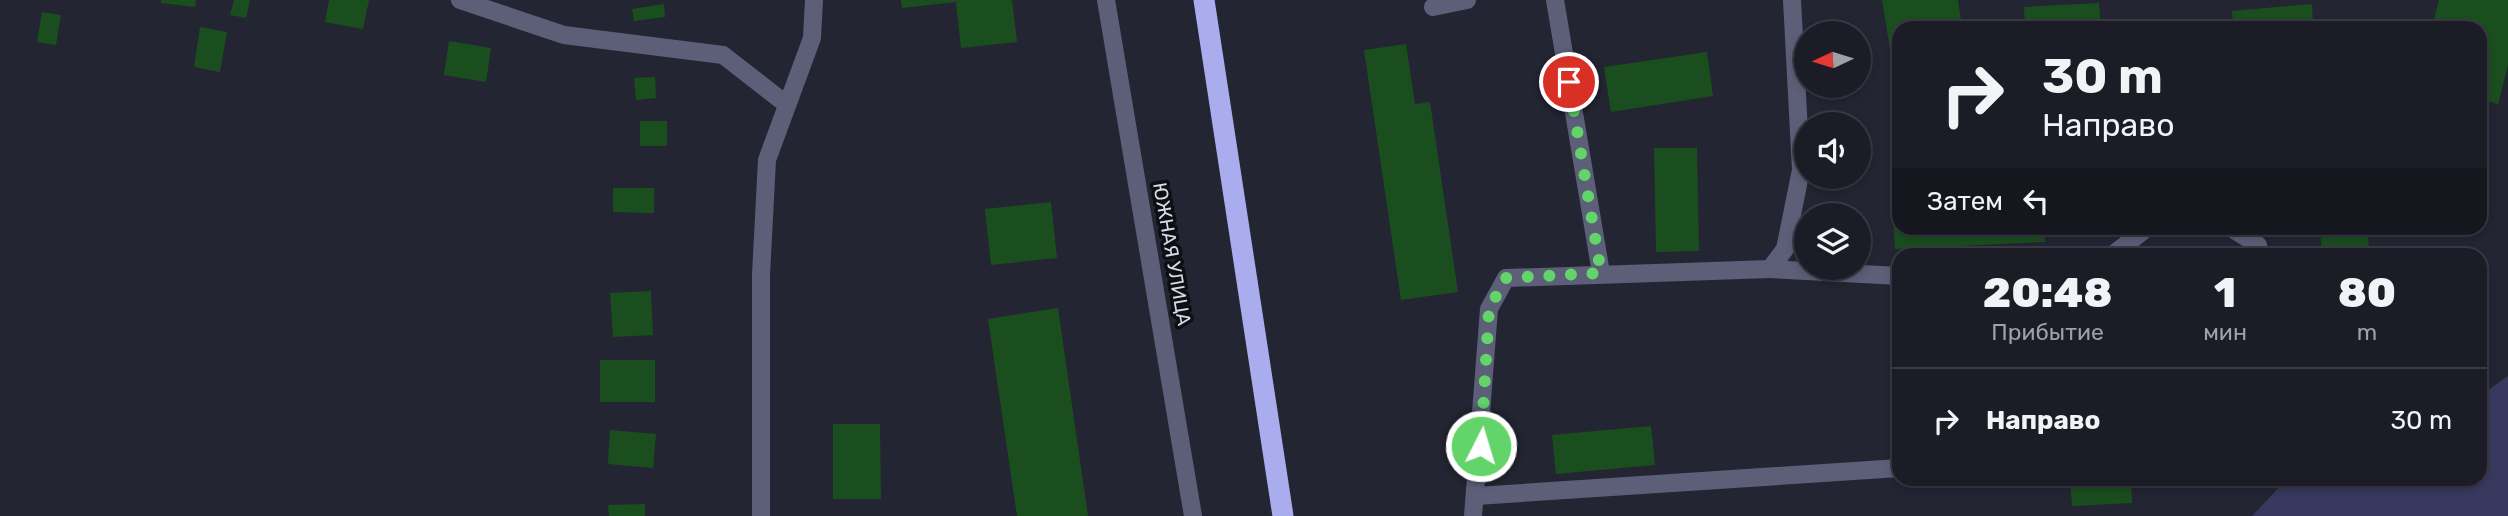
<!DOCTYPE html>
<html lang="ru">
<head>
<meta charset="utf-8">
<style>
	:root { --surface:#1b1c26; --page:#282932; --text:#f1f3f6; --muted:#a0a1a7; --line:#393a43 }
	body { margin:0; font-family:Rubik,sans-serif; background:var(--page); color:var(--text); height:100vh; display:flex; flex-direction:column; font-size:26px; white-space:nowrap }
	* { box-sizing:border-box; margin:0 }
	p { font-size:23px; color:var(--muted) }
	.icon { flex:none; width:38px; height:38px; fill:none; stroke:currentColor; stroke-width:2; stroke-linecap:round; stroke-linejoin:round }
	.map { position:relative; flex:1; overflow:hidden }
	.panel { position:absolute; left:1892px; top:248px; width:595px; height:238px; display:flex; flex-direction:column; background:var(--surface); border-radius:21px; box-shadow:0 4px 10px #0003,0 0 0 2px var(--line) }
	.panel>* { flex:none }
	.top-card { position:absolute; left:1892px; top:21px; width:595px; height:214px; border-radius:21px; box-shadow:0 4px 10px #0003,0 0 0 2px var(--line); background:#1b1c26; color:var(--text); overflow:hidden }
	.needle { width:46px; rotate:266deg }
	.controls { position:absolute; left:1794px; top:21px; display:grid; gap:14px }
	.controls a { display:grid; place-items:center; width:77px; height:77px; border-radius:50%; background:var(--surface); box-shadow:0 4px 10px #0003,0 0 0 2px var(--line); font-size:35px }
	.pin { position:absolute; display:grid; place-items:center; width:60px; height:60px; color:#fff; margin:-30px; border:4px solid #fff; border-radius:50%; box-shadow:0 2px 7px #0007 }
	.me { position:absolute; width:77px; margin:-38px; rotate:5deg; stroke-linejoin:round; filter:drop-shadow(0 0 5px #0008) }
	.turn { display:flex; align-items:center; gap:24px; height:147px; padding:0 35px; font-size:32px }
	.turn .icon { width:91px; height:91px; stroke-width:2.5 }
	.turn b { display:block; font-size:49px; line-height:60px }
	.then { display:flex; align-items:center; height:66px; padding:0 35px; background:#0003; gap:14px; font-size:26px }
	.eta { display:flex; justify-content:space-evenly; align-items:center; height:119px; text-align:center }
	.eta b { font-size:42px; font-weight:800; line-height:49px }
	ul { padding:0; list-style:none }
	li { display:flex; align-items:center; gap:21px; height:105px; padding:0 35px; border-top:2px solid var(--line) }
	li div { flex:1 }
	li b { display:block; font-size:26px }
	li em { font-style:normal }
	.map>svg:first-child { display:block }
	.green { fill:#38395e }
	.building { fill:#1b4e1f }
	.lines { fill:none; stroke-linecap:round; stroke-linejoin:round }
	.lane { stroke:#5d5f79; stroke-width:18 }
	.street { stroke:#5d5f79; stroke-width:18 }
	.highway { stroke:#a9adee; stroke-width:21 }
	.route { stroke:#62d469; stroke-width:12; stroke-dasharray:0 21.6 }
	.labels { text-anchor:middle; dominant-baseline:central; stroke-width:7; stroke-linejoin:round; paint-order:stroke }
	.street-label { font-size:19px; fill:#d9dae4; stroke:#0e0f15 }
</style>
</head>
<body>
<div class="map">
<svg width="2508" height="516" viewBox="0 0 2508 516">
	<rect width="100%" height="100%" fill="#242533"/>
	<polygon class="green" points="2508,376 2508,516 2252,516 2286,480 2480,480 2480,396"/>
	<g class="building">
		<polygon points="161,0 196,0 195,7 161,3"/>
		<polygon points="234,0 250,0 246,18 230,15"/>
		<polygon points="329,0 369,0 363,29 325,22"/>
		<polygon points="901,0 1012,0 1017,42 961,48 956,2 902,8"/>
		<polygon points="1882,0 1958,0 1962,28 1899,28 1899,105"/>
		<polygon points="2439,0 2508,0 2508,65 2498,104 2480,99 2480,28 2464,28 2434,19"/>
		<polygon points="2099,3 2101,28 2025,28 2024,7"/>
		<polygon points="664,4 665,17 634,21 632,9"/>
		<polygon points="2312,4 2313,28 2233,28 2232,11"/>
		<polygon points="42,12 61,15 56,45 37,42"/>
		<polygon points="200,27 227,32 220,72 194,67"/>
		<polygon points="449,41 491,48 486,82 444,75"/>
		<polygon points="1406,44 1415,104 1430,102 1458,292 1401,300 1364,50"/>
		<polygon points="1707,52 1713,96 1611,112 1604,67"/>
		<polygon points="655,77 656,98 636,100 634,78"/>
		<rect x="640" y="121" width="27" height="25"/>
		<polygon points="1654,148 1697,148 1699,251 1656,252"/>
		<polygon points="613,188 654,188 654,213 613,212"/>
		<polygon points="1051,202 1057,258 991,265 985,209"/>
		<polygon points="1892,202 1899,202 1899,228 2044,228 2045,242 1895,249"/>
		<polygon points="2320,228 2368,228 2369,256 2322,256"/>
		<polygon points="651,291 653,335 613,337 610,293"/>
		<polygon points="1058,308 1088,516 1017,516 988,319"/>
		<rect x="600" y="360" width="55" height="42"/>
		<polygon points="833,424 880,424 881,499 833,499"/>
		<polygon points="1651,426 1655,465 1556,474 1552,435"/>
		<polygon points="610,430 656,434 653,468 608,464"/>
		<polygon points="2070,480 2131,480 2132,503 2072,506"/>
		<polygon points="645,504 645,516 609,516 608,505"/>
	</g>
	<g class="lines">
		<g class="lane">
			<polyline points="1555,0 1601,273"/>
			<polyline points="1433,7 1467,0"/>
			<polyline points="2231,228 2258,245 2260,256"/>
			<polyline points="2111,256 2147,228"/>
			<polyline points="1770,269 1899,276"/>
			<polyline points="1476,496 1899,468"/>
			<polyline points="1473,516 1489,309 1506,278 1770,269 1785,249 1801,170 1792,0"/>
		</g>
		<g class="street">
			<polyline points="460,0 564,35 723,55 786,104"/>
			<polyline points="1106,0 1193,516"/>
			<polyline points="761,516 761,275 767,160 812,38 814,0"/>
		</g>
		<polyline class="highway" points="1204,0 1283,516"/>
	</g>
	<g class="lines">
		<polyline class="route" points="1481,446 1489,309 1506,278 1601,273 1569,82"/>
	</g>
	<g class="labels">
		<g class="street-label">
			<text transform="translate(1172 254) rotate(80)">ЮЖНАЯ УЛИЦА</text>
		</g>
	</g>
</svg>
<div class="controls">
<a><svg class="needle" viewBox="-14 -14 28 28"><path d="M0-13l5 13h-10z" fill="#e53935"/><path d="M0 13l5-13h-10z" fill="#a0a1a7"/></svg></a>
<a><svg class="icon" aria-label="sound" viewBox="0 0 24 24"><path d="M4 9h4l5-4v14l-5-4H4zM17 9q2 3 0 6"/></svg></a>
<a><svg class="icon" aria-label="layers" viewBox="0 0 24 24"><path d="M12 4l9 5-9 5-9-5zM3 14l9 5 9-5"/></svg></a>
</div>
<div class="pin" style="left:1569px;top:82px;background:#d93025"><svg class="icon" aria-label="arrive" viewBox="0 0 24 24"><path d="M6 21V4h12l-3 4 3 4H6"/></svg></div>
<svg class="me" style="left:1481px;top:446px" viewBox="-20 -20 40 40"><circle r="17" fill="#62d469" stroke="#fff" stroke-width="3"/><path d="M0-11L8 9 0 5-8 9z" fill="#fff"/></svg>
<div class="top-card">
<div class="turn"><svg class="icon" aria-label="right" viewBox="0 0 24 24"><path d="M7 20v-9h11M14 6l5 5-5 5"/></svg><div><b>30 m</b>Направо</div></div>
<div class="then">Затем<svg class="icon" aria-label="left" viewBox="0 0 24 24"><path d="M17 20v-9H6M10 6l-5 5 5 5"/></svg></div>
</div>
<section class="panel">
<div class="eta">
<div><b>20:48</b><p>Прибытие</p></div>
<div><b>1</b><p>мин</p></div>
<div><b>80</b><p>m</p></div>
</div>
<ul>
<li><svg class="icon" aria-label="right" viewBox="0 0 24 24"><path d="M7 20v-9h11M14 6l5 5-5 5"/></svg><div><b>Направо</b></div><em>30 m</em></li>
</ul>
</section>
</div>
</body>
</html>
